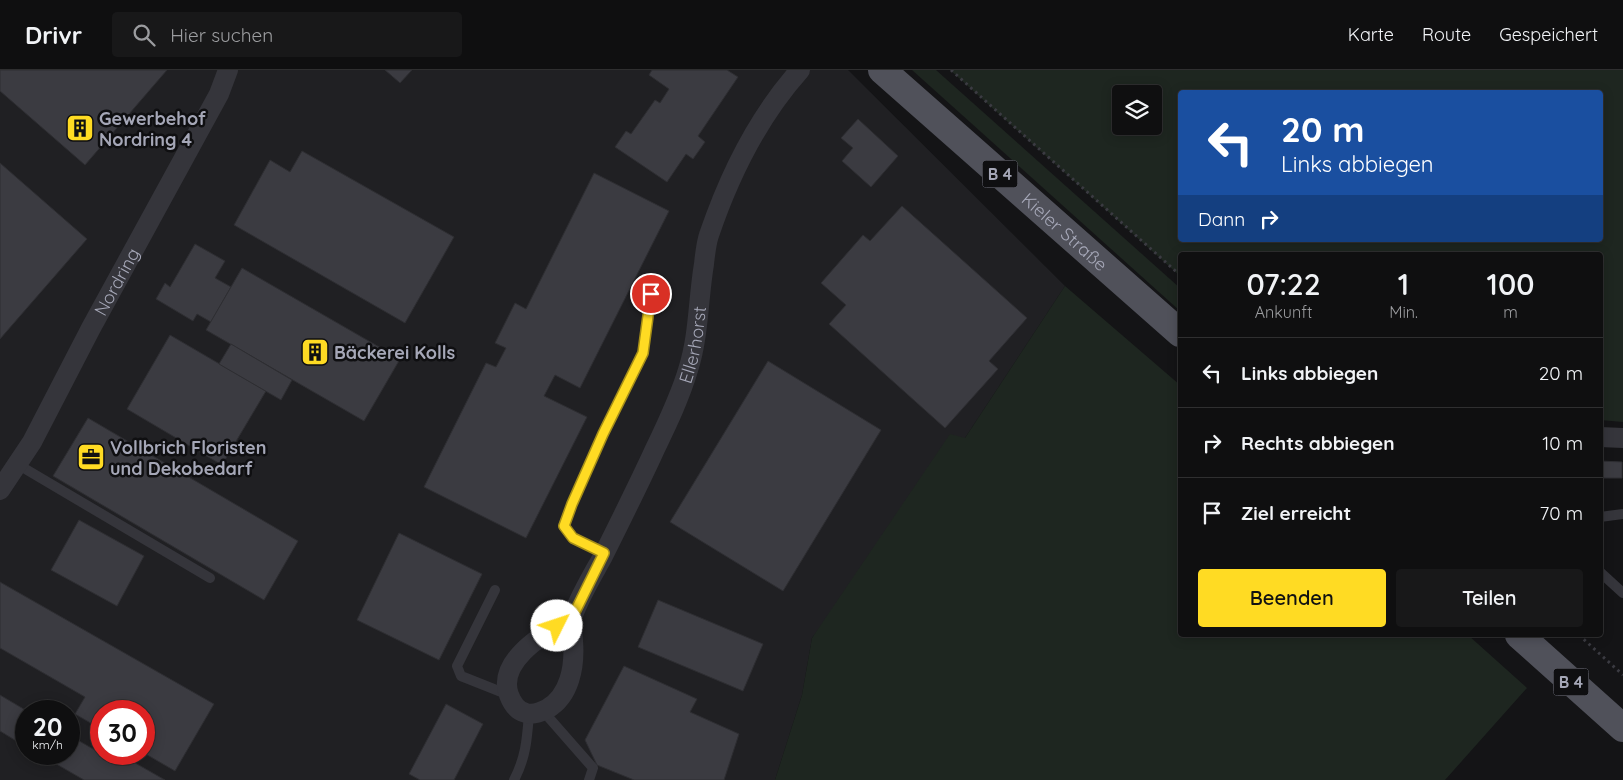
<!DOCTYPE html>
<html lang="de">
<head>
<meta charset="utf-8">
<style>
	:root { --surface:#0f0f10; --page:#181819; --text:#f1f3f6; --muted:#9b9c9f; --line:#2f2f30; --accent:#ffdb23 }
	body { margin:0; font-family:Quicksand,sans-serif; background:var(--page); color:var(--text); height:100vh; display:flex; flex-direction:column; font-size:19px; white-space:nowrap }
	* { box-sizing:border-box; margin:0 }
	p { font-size:16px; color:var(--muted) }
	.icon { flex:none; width:28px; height:28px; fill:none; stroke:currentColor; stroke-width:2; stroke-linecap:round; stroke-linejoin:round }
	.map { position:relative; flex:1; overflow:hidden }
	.panel { position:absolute; left:1178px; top:182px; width:425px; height:385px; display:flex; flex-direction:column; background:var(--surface); border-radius:5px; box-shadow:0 2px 12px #0003,0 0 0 1px var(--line) }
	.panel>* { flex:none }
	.top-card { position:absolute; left:1178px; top:20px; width:425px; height:152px; border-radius:5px; box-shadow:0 2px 12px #0003,0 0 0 1px var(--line); background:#1a4fa0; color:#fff; overflow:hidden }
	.tools { position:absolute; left:1112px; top:15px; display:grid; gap:10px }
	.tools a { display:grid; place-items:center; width:50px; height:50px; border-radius:5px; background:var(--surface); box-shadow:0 2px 12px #0003,0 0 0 1px var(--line); font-size:25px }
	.speed { position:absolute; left:15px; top:630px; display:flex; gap:10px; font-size:25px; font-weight:700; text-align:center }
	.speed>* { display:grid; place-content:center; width:65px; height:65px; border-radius:50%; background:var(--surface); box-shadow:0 2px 12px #0003,0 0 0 1px var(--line); line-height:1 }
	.speed small { font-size:12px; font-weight:400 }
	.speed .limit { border:8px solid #d22; background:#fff; color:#111 }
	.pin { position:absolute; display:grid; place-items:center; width:42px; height:42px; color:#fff; margin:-21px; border:2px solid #fff; border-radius:50%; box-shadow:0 1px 5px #0007 }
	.me { position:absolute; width:55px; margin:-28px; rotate:49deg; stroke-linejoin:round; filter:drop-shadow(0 0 4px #0008) }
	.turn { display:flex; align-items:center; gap:18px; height:105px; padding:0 20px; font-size:22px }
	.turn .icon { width:65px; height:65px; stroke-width:2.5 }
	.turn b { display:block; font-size:35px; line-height:42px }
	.then { display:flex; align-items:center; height:48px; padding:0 20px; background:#0003; gap:10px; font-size:19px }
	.eta { display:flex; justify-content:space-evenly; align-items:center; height:85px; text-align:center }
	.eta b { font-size:30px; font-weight:600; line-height:35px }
	.action { display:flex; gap:10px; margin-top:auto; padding:10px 20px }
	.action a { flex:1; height:58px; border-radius:5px; background:var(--accent); color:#111; font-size:20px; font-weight:600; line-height:58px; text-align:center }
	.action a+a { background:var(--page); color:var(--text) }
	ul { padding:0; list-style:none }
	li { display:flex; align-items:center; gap:15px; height:70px; padding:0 20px; border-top:1px solid var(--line) }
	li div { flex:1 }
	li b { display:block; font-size:19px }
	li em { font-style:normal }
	header { display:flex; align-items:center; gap:30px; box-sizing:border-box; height:70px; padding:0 25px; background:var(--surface); border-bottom:1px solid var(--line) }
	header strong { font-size:24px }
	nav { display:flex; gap:28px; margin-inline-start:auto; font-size:18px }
	.search { width:350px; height:45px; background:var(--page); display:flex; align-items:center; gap:12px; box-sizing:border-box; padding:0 18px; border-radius:5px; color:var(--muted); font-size:19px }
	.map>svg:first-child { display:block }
	.built { fill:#202023; fill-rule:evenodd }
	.green { fill:#1e2620; fill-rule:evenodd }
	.building { fill:#3b3b41; stroke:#2e2e32 }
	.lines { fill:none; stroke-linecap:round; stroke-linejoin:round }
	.path { stroke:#3b3b42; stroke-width:3; stroke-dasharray:2.5 4; stroke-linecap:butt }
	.lane { stroke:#35353b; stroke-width:10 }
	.street { stroke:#35353b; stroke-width:20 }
	.primary { stroke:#50515a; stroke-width:28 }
	.route-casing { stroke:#a68e17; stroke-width:12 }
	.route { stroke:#ffdb23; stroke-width:9 }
	.labels { text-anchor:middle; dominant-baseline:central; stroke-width:5; stroke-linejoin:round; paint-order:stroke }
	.shield { fill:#0f0f11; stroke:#787985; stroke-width:1 }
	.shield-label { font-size:16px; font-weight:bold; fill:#a5a7b7 }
	.poi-label { font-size:18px; font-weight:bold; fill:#a5a7b7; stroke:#0f0f11; text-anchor:start }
	.street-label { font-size:18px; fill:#a5a7b7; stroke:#0f0f11 }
</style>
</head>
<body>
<header>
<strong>Drivr</strong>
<div class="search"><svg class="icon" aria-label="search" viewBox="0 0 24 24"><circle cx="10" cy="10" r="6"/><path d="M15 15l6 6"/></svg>Hier suchen</div>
<nav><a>Karte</a><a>Route</a><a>Gespeichert</a></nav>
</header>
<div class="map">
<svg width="1623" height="710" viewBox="0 0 1623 710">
	<rect width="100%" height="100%" fill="#141416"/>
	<path class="built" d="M0,0H848L1065,216L965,368L812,568L802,625L775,710H0ZM26,641H69V684H26ZM101,641H144V684H101Z"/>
	<g class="green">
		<polygon points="912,0 936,0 1180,218 1180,241"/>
		<path d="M950,0H1623V352L1600,350V185H1180V206ZM1600,22V170H1180V22ZM1121,24H1154V56H1121Z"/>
		<polygon points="1065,216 1180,315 1180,565 1468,565 1527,618 1445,710 775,710 802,625 812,568 950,364 965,368"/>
	</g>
	<g class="building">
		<polygon points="0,0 167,0 85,95 0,21"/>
		<polygon points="385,0 412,0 400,13"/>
		<polygon points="652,0 727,0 738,7 698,66 705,72 693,89 686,84 667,112 615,77 626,61 631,64 655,30 660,33 669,19 649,5"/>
		<polygon points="858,49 898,86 871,117 842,91 853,78 841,68"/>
		<polygon points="302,81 454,167 405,253 234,155 270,90 290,102"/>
		<polygon points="0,93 87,169 0,269"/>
		<polygon points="594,103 669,141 580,318 555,305 544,326 587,347 526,468 424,417 486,293 496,297 506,278 495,273 515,233 526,239"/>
		<polygon points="902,136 1027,248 989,291 998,299 945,358 829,254 846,235 821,213 863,165 870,171"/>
		<polygon points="195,174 225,191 215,208 231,217 211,252 197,244 193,251 156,229 165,213 170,217"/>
		<polygon points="242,198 400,289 364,351 206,260"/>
		<polygon points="170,265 266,321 222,395 127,339"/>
		<polygon points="231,274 292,310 281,330 219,294"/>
		<polygon points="768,291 881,360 783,521 670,452"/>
		<polygon points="88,348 298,471 264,530 53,406"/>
		<polygon points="1600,391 1622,392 1622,408 1600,408"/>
		<polygon points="79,450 144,486 117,536 51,500"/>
		<polygon points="399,463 482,504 439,590 357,550"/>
		<polygon points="0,512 214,634 175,701 144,683 144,641 101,641 101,659 75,644 85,627 0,578"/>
		<polygon points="658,530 763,574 743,621 638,577"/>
		<polygon points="624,596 697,629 690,642 739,664 724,710 634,710 597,695 585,670"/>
		<polygon points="0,625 27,641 26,641 26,677 0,661"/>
		<polygon points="446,634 483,654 454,710 420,710 409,704"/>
		<polygon points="69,665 119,694 123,686 165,710 84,710 39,684 69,684"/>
	</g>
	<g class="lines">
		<g class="path">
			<polyline points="951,0 1180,205"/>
			<polyline points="1579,565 1623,605"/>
		</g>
		<g class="lane">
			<polyline points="17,394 210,508"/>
			<polyline points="1600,447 1623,444"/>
			<polyline points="604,483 573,468 563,456 572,434 603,364 643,283 651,224"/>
			<polyline points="1600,502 1623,523"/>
			<polyline points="495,520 457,596 461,606 509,625"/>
			<polyline points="543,641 593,698 589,710"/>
			<path d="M514,710C526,687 527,669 529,644"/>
		</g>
		<g class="street">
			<polyline points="1600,367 1623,368"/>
			<path id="s1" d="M0,420L32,372L91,258L219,24L228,0"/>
			<path id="s2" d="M571,547C547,562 496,590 509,625C512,633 517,641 526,643C533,645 541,642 547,639C570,626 575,596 573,571C573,563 570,552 573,545C580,526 592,506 602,488C620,452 638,416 655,379C667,354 680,327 688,300C699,266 698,230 704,194C705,185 706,174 709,165C729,106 758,47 800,0"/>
		</g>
		<g class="primary">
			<path id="s3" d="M882,0L1180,263"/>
			<polyline points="1519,565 1623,658"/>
		</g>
	</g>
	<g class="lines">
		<g class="route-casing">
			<polyline id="route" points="557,556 572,548 604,483 573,468 564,456 572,434 603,364 643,283 651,224"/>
		</g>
		<use href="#route" class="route"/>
	</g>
	<defs>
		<g id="building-square" transform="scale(1.4375)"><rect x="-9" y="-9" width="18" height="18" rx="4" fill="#ffdb23" stroke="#0f0f11"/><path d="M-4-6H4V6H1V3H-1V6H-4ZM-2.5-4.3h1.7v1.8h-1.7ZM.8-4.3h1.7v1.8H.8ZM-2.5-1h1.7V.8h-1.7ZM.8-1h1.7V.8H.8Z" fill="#111"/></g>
		<g id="office-square" transform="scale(1.4375)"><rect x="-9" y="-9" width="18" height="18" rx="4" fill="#ffdb23" stroke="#0f0f11"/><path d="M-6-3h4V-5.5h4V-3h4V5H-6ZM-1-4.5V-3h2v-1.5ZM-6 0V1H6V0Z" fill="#111"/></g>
	</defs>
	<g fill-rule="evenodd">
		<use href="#building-square" x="80" y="58"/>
		<use href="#building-square" x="315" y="282"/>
		<use href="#office-square" x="91" y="387"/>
	</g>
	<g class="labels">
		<g class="shield">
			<rect x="982.5" y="90.5" width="35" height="27" rx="4"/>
			<rect x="1553.5" y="598.5" width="35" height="27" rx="4"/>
		</g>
		<g class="shield-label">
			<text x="1000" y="104">B 4</text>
			<text x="1571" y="612">B 4</text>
		</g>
		<g class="poi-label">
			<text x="99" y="48">Gewerbehof<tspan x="99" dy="21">Nordring 4</tspan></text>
			<text x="334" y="282">Bäckerei Kolls</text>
			<text x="110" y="377">Vollbrich Floristen<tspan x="110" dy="21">und Dekobedarf</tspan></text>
		</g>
		<g class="street-label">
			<text stroke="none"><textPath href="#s3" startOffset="244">Kieler Straße</textPath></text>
			<text stroke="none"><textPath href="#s1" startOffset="239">Nordring</textPath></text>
			<text stroke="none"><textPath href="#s2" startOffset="555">Ellerhorst</textPath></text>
		</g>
	</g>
</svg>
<div class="tools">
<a><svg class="icon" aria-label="layers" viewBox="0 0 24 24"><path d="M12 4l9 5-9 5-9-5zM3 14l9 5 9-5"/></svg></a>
</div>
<div class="speed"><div>20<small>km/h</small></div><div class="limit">30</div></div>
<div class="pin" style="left:651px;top:224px;background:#d93025"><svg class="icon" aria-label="arrive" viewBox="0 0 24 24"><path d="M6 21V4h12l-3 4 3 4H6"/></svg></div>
<svg class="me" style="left:557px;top:556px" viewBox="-20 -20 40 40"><circle r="19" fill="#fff"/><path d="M0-13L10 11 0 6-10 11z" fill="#ffdb23"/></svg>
<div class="top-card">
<div class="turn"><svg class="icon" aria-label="left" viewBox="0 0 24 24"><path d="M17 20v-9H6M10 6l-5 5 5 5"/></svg><div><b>20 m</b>Links abbiegen</div></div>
<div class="then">Dann<svg class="icon" aria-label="right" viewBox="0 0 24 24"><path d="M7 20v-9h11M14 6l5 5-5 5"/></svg></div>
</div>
<section class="panel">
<div class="eta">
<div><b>07:22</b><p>Ankunft</p></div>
<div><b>1</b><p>Min.</p></div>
<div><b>100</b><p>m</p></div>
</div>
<ul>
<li><svg class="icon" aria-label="left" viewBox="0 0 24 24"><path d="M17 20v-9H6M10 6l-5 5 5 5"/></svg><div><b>Links abbiegen</b></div><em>20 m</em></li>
<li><svg class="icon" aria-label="right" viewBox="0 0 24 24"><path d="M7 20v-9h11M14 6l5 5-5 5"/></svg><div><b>Rechts abbiegen</b></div><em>10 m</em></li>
<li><svg class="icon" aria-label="arrive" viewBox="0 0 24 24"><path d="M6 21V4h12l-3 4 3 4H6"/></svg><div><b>Ziel erreicht</b></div><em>70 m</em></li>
</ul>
<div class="action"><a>Beenden</a><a>Teilen</a></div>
</section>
</div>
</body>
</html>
